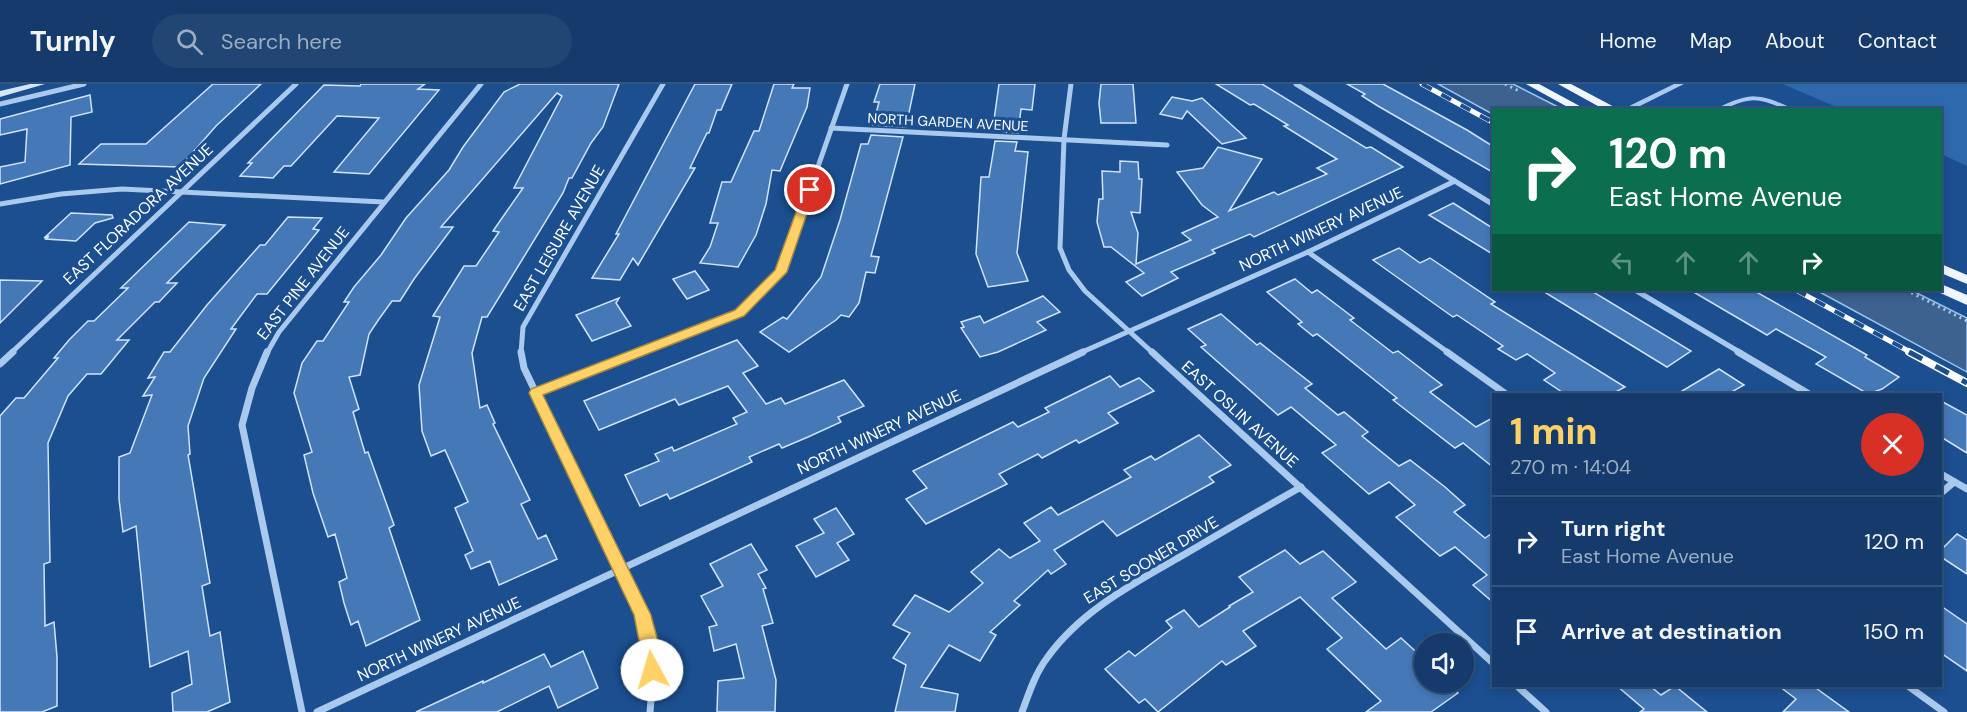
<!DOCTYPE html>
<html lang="en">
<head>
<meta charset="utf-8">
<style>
	:root { --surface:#143b6b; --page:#214673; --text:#f1f3f6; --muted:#9dadc1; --line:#33557e; --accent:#ffd166 }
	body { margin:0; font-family:"DM Sans",sans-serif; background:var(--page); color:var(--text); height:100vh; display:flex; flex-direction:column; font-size:22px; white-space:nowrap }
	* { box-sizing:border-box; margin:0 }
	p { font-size:20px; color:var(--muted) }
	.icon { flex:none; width:33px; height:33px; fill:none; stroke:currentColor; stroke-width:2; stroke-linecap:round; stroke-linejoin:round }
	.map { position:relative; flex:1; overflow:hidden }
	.side { position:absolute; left:1492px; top:309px; width:450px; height:294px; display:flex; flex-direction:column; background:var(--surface); border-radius:0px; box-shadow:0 3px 9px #0003,0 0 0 2px var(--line) }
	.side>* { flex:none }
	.guide { position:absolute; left:1492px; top:24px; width:450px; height:183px; border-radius:0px; box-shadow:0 3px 9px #0003,0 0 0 2px var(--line); background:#0b6e4f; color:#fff; overflow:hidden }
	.tools { position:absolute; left:1414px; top:549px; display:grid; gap:12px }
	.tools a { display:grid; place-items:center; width:60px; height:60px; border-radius:50%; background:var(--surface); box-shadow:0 3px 9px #0003,0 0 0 2px var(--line); font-size:30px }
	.pin { position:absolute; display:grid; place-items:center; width:51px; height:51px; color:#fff; margin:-26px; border:3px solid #fff; border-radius:50%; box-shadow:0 2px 6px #0007 }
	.me { position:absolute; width:66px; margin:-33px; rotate:354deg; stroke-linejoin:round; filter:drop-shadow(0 0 4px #0008) }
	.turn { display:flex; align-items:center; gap:21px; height:126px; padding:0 18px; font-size:27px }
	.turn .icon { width:78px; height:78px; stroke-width:2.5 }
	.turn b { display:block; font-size:42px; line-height:51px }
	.lanes { display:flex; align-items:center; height:57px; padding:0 18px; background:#0003; justify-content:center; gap:30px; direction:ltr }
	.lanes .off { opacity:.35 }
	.round { display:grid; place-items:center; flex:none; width:63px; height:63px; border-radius:32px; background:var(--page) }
	.summary { display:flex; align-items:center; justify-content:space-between; height:102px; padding:0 18px }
	h1 { font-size:36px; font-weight:700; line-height:45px; color:var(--accent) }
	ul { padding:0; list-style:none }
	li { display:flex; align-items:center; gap:18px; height:90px; padding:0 18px; border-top:2px solid var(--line) }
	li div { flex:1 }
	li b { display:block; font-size:22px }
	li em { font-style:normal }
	header { display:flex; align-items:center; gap:36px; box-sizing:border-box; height:84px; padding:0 30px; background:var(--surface); border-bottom:2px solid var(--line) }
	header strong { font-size:28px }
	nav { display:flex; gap:33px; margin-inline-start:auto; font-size:21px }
	.search { width:420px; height:54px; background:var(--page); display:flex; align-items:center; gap:15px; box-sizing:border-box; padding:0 21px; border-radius:33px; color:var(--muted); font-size:22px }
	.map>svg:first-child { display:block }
	.green { fill:#2e69ad }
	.water { fill:#3c6290; stroke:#9cc4f0; stroke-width:1.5 }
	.building { fill:#4478b7; stroke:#cfe3fa; stroke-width:1.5 }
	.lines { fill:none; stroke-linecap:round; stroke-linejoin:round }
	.path { stroke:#a9c9ee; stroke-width:3; stroke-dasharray:2 4; stroke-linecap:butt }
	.service { stroke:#a9c9ee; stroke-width:4 }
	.minor-far1 { stroke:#a9c9ee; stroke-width:5 }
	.minor { stroke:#a9c9ee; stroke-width:7 }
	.tertiary { fill:#a9c9ee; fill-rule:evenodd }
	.secondary { fill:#d6e6fa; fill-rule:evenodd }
	.primary { fill:#f0f6ff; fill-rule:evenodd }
	.rail-far1-casing { stroke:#fff; stroke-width:5 }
	.rail-casing { stroke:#fff; stroke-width:8 }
	.rail-far1 { stroke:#1b4f8f; stroke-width:4; stroke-dasharray:11; stroke-linecap:butt }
	.rail { stroke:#1b4f8f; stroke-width:5; stroke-dasharray:15; stroke-linecap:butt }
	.route { fill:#ffd166; stroke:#a68842; stroke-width:1.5 }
	.labels { text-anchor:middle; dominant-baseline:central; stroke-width:6; stroke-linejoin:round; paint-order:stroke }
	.far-street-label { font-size:14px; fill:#fff; stroke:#1b4f8f }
	.street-label { font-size:16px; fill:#fff; stroke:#1b4f8f }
</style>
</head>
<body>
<header>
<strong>Turnly</strong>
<div class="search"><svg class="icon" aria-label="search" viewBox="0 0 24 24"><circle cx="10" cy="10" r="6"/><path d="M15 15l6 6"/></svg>Search here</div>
<nav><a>Home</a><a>Map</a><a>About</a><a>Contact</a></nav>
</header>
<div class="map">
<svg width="1967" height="628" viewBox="0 0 1967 628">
	<rect width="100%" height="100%" fill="#1b4f8f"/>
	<polygon class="green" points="1783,0 1967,0 1967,82 1941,70 1941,26 1841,25"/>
	<g class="water">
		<polygon points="1438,0 1513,0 1562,25 1494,26 1494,31"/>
		<polygon points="1816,206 1911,206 1967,234 1967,288"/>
	</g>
	<g class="building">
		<polygon points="213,0 261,0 216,42 180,83 79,80 101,60 146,60"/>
		<polygon points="361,0 425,0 418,5 439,6 369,90 334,88 379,34 337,32 291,82 284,82 273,94 240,92 252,79 248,79 324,1 360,2"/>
		<polygon points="520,0 619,0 603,43 591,59 572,94 569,94 563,109 487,233 482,233 472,269 480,324 487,321 495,339 493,340 530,416 521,420 538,455 546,451 557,475 499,501 490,477 471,485 465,471 473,467 455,424 468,418 445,366 431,372 422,347 419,301 440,233 433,232 464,182 476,182 499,148 493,147 523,104 514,104 562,12 557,9 441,143 453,143 414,195 400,217 392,217 379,235 369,250 360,291 349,293 359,325 353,328 365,369 368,368 394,441 389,444 420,536 366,562 358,537 351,541 344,519 339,498 347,494 335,450 328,453 313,409 304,371 312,368 294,309 302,279 317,257 323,257 349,218 344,218 354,203 381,171 406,134 449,86 463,63 504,8"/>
		<polygon points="695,0 732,0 721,26 717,26 709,49 707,49 690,84 695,84 638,181 633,174 620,196 592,194 619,150 616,150"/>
		<polygon points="774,0 794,0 792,4 810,4 807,23 780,87 772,86 766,120 756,151 738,183 700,179 710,163 718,139 710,139 722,98 731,98 754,47 759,47"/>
		<polygon points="880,0 915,0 906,43 873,41 879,18 874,18"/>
		<polygon points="999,0 1035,0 1032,26 1021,25 1018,49 996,47 998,36 994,36"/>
		<polygon points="1101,0 1133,0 1136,39 1101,39 1099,19"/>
		<polygon points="1216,0 1262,0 1366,64 1371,63 1403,83 1254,153 1250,150 1212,166 1215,169 1171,188 1178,194 1142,212 1126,198 1144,189 1111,163 1104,163 1097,138 1099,115 1103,115 1102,87 1120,88 1120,77 1138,78 1139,95 1142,95 1140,129 1131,128 1138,149 1136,180 1191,156 1182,149 1218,133 1202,121 1177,88 1203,84 1218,63 1262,75 1229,127 1274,108 1278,111 1327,90 1317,84 1337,75 1284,42 1288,41 1254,20 1250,21"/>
		<polygon points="1347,0 1383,0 1467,46 1494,63 1494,89 1378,22 1362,12 1365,10"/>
		<polygon points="90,11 92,28 71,33 70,81 0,100 0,83 25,78 27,45 0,51 0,35"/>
		<polygon points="1172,13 1192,17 1202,14 1246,54 1222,60 1187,27 1182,35 1160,30"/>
		<polygon points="871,51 903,53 871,172 879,173 875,189 866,188 859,219 849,233 841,231 836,236 789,268 760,248 783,233 787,235 821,193 840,136 861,60 868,60"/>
		<polygon points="995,57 1017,58 1015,67 1028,68 1017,169 1028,197 988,203 976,170 981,93 989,93"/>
		<polygon points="1453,119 1494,145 1494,171 1429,131"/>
		<polygon points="71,129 112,131 113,134 95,139 76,157 46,155 49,152 44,154"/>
		<polygon points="288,133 322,134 313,145 319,146 294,177 267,210 257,210 231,245 236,245 204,294 188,342 190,370 188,371 210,499 202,502 210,552 220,548 230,618 207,628 173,628 172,609 192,600 188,567 150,583 136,442 123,448 119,415 119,373 130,369 152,311 143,312 155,293 148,294 164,268 170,268 207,221 260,161 265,161"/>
		<polygon points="189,138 225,141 167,199 177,199 159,218 155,218 117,256 129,256 101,290 87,290 68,312 48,359 50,478 44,480 45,542 54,538 57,573 57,622 42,628 0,628 0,332 16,314 24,314 58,274 54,274 69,256 88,237 94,237 128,204 121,204"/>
		<polygon points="1399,164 1420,179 1430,174 1495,218 1491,220 1625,303 1612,310 1565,310 1544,296 1555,289 1527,270 1516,276 1498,265 1503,262 1457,231 1453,233 1373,176"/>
		<polygon points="695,187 709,206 687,215 673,195"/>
		<polygon points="1295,195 1312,209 1317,206 1354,234 1350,236 1393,269 1398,267 1442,301 1430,308 1476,343 1494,333 1494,384 1463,359 1455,364 1393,316 1397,314 1317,250 1313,252 1298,240 1302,238 1267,208"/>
		<polygon points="0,196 42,197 0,239"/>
		<polygon points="1541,206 1590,206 1691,267 1667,283"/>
		<polygon points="1690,206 1753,206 1867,271 1865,273 1899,293 1882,305 1868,310 1816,280 1826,273 1776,245 1767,251"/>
		<polygon points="1043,212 1060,228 1037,238 1046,246 998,268 980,273 961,244 964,243 961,238 980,232 984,239"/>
		<polygon points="619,214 616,219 631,242 592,257 576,231"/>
		<polygon points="1221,230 1257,261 1260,259 1312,300 1305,304 1338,331 1344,328 1368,348 1362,352 1399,382 1410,376 1445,403 1465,421 1454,428 1485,454 1494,448 1494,519 1473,501 1487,491 1455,463 1440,472 1396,433 1415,421 1389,398 1369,410 1322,369 1336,361 1291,323 1278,331 1201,263 1206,261 1188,245"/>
		<polygon points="737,256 758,282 743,289 766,320 781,314 785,320 844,296 864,322 838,333 841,338 808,353 782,364 779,360 749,373 752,378 710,397 670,415 667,410 640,422 625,391 659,377 655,370 672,363 674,367 737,340 733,334 747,328 728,302 679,321 675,315 599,346 584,317"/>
		<polygon points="1719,285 1744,301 1728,310 1677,310"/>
		<polygon points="1110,292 1120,303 1139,294 1154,307 1108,329 1118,339 1079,359 1076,356 1042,374 1038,370 999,390 1007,400 926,440 906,415 927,404 913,387 1013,338 1018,343 1049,328 1045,324"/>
		<polygon points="1941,317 1967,331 1967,369 1941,353"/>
		<polygon points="1199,351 1231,381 1209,393 1214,398 1117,452 1103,437 1054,466 1066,480 1051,490 1048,486 1014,517 1020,521 990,548 996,551 980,577 949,561 921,603 958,610 955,628 895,628 906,581 893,574 910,549 893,541 915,511 949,528 983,499 971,488 999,465 1010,474 1040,457 1024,439 1051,423 1058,431 1131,393 1124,386 1151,372 1155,376"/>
		<polygon points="836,424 854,450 837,459 849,476 816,493 796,462 824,449 814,435"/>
		<polygon points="1957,450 1967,456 1967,490 1941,473 1941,466"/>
		<polygon points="751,460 767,486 758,490 766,504 763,505 773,539 762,542 776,596 775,628 717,628 718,597 744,594 736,560 714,567 709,543 717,541 701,512 723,502 710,480"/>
		<polygon points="1285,466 1300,480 1323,467 1356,498 1332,514 1386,565 1401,554 1425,576 1425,598 1447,598 1458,609 1431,628 1366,628 1381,617 1327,565 1342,554 1300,513 1243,547 1256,562 1226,581 1222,577 1158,628 1145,615 1139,619 1105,585 1129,567 1135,572 1172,544 1166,537 1184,526 1199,543 1230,523 1229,522 1253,508 1239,493"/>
		<polygon points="1941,522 1967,540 1967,587 1941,569"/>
		<polygon points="583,567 598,604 558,624 549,602 497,628 416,628 483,597 483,599 544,570 551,583"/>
		<polygon points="1617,602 1650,602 1661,611 1675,602 1707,628 1640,628 1644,625"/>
		<polygon points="1779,602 1813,602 1849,628 1783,628 1796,615"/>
	</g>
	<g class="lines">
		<g class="path">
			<polyline points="1505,0 1521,8"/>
			<polyline points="1906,206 1967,237"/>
		</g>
		<path class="service" d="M1718,26C1750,10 1759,11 1791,26"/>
		<g class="minor-far1">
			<polyline points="1071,0 1064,55 1060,164 1069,186 1085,207 1153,269"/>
			<polyline points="1296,0 1494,121"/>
			<polyline points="0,20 84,0"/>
			<polyline points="831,44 1167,61"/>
			<polyline points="0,120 61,110 122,105 383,118"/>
			<polyline points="1308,168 1449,269"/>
			<polyline points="1635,206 1741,269"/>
			<polyline points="11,269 296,0"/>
			<polyline points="267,269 279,248 481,0"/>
			<polyline points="521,269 523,243 663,0"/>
			<polyline points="636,269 739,229 781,188 847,0"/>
			<polyline points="1080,269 1308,168 1455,97"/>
		</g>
		<g class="minor">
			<polyline points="267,268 252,304 242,341 302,628"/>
			<polyline points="521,268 524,284 643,531 653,592 650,628"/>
			<polyline points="1152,268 1494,580"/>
			<polyline points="1447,268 1506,310"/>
			<polyline points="1738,268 1809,310"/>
			<polyline points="0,280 13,268"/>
			<polyline points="535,309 640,268"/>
			<polyline points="1941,390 1967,405"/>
			<polyline points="1941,409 1954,398"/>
			<polyline points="1517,602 1546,628"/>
			<polyline points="1908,602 1944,628"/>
			<polyline points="317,628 1083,268"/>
			<path d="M1022,628C1029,609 1035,590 1047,574C1081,526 1136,498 1185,470C1224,447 1262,425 1301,403"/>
		</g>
		<polygon class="tertiary" points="1674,0 1684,0 1632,26 1621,26"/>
		<polygon class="secondary" points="30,0 45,0 0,13 0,7"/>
		<g class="primary">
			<polygon points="1526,0 1539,0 1587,26 1573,26"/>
			<polygon points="1558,0 1571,0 1620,26 1605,26"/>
			<polygon points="1941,180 1967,191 1967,200 1941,189"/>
			<polygon points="1941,200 1967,211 1967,221 1936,207 1935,206 1941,206"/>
		</g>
		<g class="rail-far1-casing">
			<g id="rail-far1">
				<polyline points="1422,0 1494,39"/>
				<polyline points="1796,206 1912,269"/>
			</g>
		</g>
		<g class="rail-casing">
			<polyline id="rail" points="1909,268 1967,299"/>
		</g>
		<use href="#rail-far1" class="rail-far1"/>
		<use href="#rail" class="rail"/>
	</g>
	<path class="route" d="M810,102L815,106L787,188L744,232L543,311L651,531C655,549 666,574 658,592L652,594L646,592L634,531L529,309L531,305L735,226L775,186L804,106Z"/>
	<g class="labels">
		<g class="far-street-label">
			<text transform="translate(948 38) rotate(3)">NORTH GARDEN AVENUE</text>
		</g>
		<g class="street-label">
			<text transform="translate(138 130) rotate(-43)">EAST FLORADORA AVENUE</text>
			<text transform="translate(1321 145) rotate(-25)">NORTH WINERY AVENUE</text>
			<text transform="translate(559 154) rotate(-60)">EAST LEISURE AVENUE</text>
			<text transform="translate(303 199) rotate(-52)">EAST PINE AVENUE</text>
			<text transform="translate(1240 330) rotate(42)">EAST OSLIN AVENUE</text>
			<text transform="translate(879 348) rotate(-25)">NORTH WINERY AVENUE</text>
			<text transform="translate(1151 476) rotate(-31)">EAST SOONER DRIVE</text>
			<text transform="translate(439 555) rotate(-25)">NORTH WINERY AVENUE</text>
		</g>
	</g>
</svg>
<div class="tools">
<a><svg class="icon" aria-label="sound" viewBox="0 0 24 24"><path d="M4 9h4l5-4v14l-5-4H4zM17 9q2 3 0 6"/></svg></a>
</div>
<div class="pin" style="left:810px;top:106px;background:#d93025"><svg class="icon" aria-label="arrive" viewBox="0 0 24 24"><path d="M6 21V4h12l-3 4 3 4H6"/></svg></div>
<svg class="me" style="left:652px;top:586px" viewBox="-20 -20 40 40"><circle r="19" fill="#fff"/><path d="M0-13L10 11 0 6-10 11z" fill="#ffd166"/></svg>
<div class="guide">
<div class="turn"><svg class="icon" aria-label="right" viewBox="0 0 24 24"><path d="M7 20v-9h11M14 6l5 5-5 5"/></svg><div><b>120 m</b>East Home Avenue</div></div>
<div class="lanes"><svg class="icon off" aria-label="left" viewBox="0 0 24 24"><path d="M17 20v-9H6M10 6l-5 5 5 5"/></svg><svg class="icon off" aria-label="ahead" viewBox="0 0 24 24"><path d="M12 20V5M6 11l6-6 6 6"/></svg><svg class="icon off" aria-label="ahead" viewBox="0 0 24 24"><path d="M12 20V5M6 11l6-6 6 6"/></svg><svg class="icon" aria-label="right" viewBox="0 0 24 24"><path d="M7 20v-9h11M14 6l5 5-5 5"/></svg></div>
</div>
<section class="side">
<div class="summary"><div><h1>1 min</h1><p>270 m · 14:04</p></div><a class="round" style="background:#d93025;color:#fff"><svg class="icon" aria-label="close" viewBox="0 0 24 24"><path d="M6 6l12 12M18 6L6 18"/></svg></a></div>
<ul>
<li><svg class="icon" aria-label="right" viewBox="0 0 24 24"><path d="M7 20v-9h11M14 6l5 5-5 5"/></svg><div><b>Turn right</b><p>East Home Avenue</p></div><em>120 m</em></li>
<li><svg class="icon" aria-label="arrive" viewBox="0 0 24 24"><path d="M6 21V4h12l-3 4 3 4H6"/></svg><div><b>Arrive at destination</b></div><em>150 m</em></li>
</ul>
</section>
</div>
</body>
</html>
